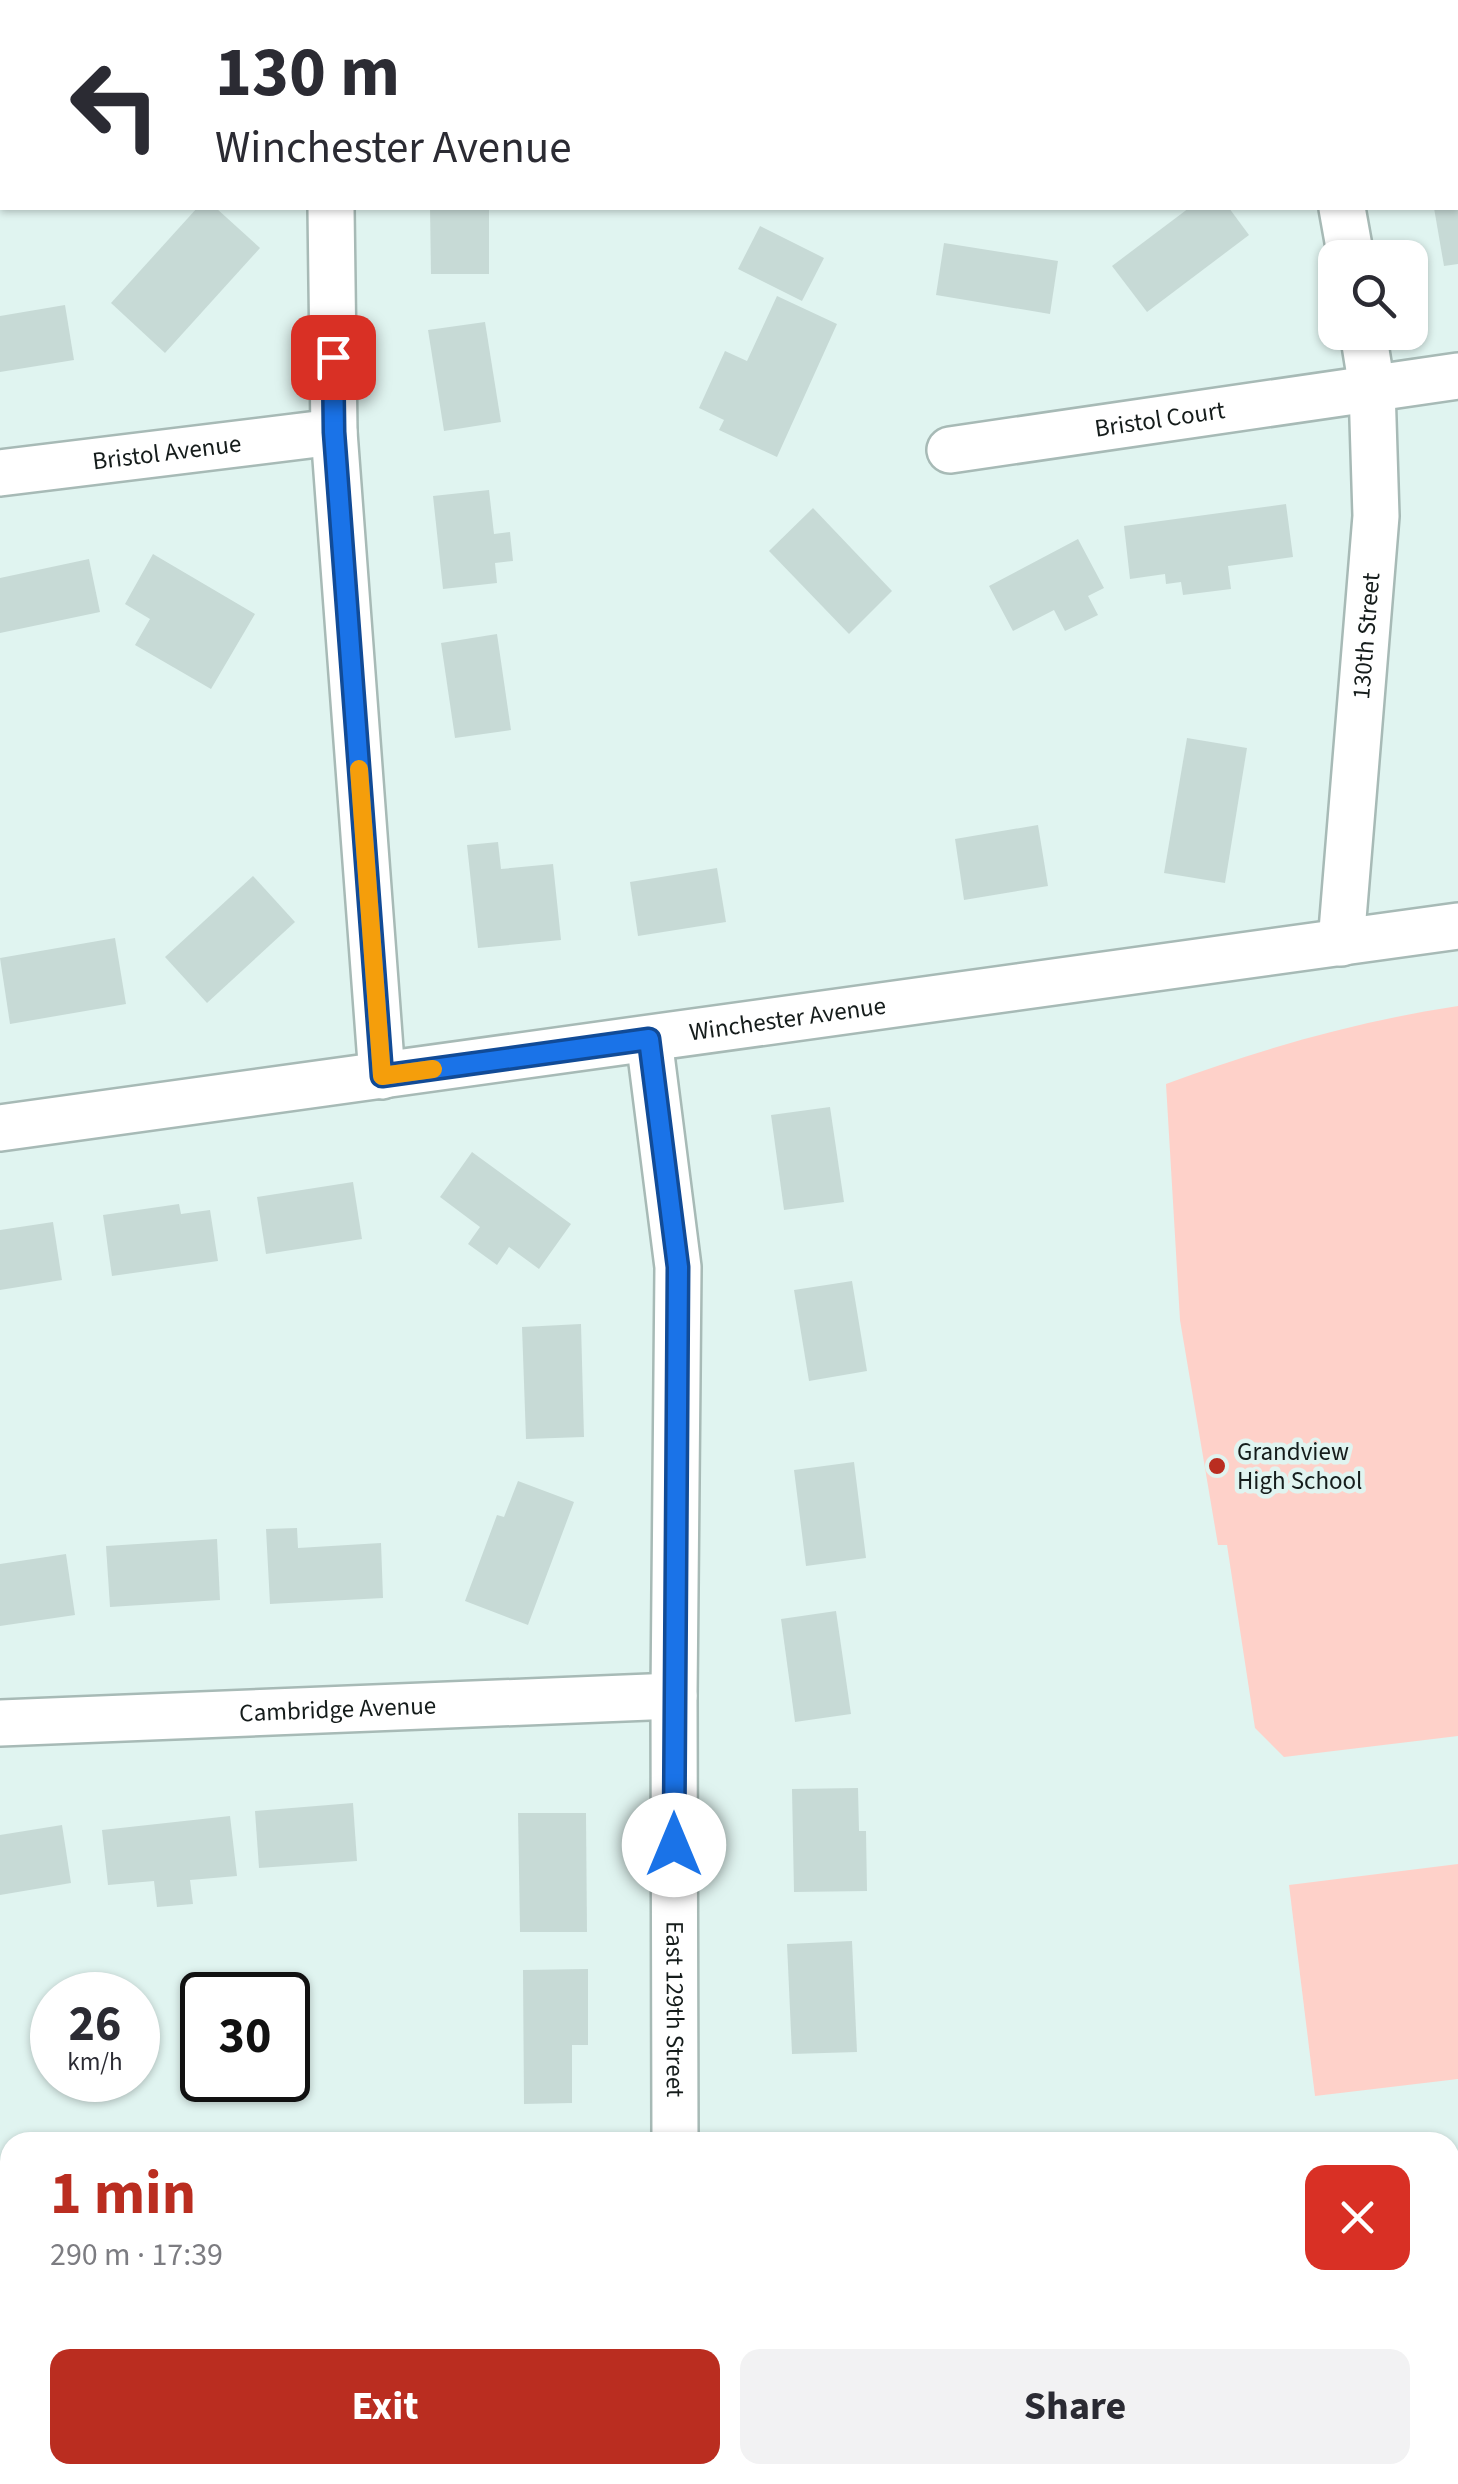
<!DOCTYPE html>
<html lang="en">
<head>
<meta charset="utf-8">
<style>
	:root { --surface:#fff; --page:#f2f2f3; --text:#2b2b33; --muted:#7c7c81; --accent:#ba2d20 }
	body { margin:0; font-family:"Source Sans 3",sans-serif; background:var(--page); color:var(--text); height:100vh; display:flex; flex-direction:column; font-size:38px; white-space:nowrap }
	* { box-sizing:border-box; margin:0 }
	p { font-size:32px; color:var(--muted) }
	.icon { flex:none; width:55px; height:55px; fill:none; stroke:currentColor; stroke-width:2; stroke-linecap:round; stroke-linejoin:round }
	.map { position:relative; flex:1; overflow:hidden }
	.sheet { position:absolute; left:0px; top:2132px; width:1460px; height:352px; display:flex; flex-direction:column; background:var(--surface); border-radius:30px 30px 0 0; box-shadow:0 2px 8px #0004 }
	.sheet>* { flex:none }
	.hud { position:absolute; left:0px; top:0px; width:1460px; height:210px; box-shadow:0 2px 8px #0004; background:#fff; color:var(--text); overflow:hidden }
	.tools { position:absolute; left:1318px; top:240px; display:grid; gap:20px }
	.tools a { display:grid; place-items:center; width:110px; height:110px; border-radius:20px; background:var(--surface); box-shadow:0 2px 8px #0004; font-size:50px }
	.speed { position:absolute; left:30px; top:1972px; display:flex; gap:20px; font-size:50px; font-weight:700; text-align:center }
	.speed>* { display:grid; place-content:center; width:130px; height:130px; border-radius:50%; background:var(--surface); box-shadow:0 2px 8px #0004; line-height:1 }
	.speed small { font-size:25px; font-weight:400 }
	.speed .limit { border:5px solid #111; border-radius:15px; background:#fff; color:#111 }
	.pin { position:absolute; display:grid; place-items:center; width:85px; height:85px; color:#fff; margin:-42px; border-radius:20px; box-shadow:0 5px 15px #0006 }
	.me { position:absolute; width:110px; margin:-55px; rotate:0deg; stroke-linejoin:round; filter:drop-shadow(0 0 8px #0008) }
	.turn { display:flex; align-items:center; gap:35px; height:210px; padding:0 50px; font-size:45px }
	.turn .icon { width:130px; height:130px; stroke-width:2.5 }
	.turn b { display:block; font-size:70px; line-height:85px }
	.round { display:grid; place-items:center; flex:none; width:105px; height:105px; border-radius:20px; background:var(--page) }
	.headline { display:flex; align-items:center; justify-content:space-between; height:170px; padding:0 50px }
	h1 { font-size:60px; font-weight:700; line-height:75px; color:var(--accent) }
	.primary-button { display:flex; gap:20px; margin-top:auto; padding:20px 50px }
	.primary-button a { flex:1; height:115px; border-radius:20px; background:var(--accent); color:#fff; font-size:40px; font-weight:700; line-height:115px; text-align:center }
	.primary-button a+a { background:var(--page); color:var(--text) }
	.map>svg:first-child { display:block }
	.green { fill:#fed1c9 }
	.building { fill:#c7dad6 }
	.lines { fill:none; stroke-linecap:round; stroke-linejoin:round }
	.minor-casing { stroke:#a7bab6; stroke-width:50 }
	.minor { stroke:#fff; stroke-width:45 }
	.route-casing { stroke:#114b97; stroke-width:25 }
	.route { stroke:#1a73e8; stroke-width:18 }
	.slow { stroke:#f59e0b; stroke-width:18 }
	.poi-dot { fill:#ba2d20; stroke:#e0f4f0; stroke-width:4 }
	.labels { text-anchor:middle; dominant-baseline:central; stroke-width:9; stroke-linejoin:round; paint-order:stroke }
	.street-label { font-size:25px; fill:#151c1b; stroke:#e0f4f0 }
	.poi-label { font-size:25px; fill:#151c1b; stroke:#e0f4f0; text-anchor:start }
</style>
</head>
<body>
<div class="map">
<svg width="1458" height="2484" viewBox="0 0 1458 2484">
	<rect width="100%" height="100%" fill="#e0f4f0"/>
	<g class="green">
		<path d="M1458,1006V1736L1284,1757L1255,1728L1227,1545H1218L1180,1320L1166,1084C1261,1049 1358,1021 1458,1006Z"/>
		<polygon points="1458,1864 1458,2079 1315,2096 1289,1885"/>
	</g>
	<g class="building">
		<polygon points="197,208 216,208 260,248 165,353 111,303"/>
		<polygon points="430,208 489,208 489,274 431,274"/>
		<polygon points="1189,208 1229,208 1249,235 1147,312 1112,266"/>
		<polygon points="1434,208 1458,208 1458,264 1444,266"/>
		<polygon points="760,226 824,258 802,301 738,269"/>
		<polygon points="944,243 1058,261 1050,314 936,295"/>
		<polygon points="777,296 837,324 777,457 719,430 724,420 699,408 725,351 747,361"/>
		<polygon points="65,305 74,360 0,372 0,316"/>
		<polygon points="485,322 501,422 444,431 428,330"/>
		<polygon points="489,490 494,534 510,532 513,561 495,563 497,583 443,589 433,496"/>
		<polygon points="1286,504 1293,557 1228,566 1231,589 1183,595 1181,582 1166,584 1165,574 1130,579 1124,526"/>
		<polygon points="813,508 892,591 849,634 769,551"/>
		<polygon points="1078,539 1104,588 1088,596 1098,615 1065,631 1054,610 1013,631 989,586"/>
		<polygon points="153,554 255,614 211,689 135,645 150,619 125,604"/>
		<polygon points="89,559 100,612 0,633 0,578"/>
		<polygon points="497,634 511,730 455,738 441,643"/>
		<polygon points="1187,738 1247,748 1225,883 1164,873"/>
		<polygon points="1038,825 1048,886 964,900 955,839"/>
		<polygon points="498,842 501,869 553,864 561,940 478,948 467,845"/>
		<polygon points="717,868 726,922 638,936 630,882"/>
		<polygon points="253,876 295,922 207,1003 165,957"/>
		<polygon points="115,938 126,1004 10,1024 0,958"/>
		<polygon points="830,1107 844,1202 784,1210 771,1115"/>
		<polygon points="472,1152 571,1224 539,1269 509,1247 497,1265 468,1244 480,1227 440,1197"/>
		<polygon points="353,1182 362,1239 266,1254 257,1197"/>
		<polygon points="179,1204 181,1214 210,1210 218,1261 112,1276 103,1215"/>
		<polygon points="53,1222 62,1280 0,1290 0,1230"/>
		<polygon points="852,1281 867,1371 809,1381 794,1290"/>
		<polygon points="581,1324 584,1437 526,1439 522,1327"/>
		<polygon points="854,1462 866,1558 806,1566 794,1470"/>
		<polygon points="518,1481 574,1502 528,1625 465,1601 497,1515 504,1517"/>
		<polygon points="297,1528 298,1548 381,1543 383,1598 270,1604 266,1529"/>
		<polygon points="217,1539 220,1600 110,1607 106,1546"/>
		<polygon points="66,1554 75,1615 0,1626 0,1564"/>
		<polygon points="836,1611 851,1714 795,1722 781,1619"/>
		<polygon points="858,1788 859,1831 866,1831 867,1891 794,1892 792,1789"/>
		<polygon points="353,1803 357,1861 259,1868 255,1811"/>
		<polygon points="518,1813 586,1813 587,1932 520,1932"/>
		<polygon points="230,1816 237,1876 190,1880 193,1904 157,1907 154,1881 108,1885 102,1830"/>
		<polygon points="62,1825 71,1883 0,1895 0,1835"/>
		<polygon points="852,1941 857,2052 792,2054 787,1944"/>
		<polygon points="588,1969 588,2045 572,2045 572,2103 524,2104 523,1970"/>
		<polygon points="10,2204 10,2278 0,2279 0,2206"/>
		<polygon points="151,2475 152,2484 103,2484 103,2479"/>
		<polygon points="320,2475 362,2475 363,2484 280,2484"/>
		<polygon points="510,2475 562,2475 564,2484 501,2484 499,2478"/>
		<rect x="791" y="2475" width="55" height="9"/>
	</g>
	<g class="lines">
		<g class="minor-casing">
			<g id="minor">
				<polyline points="1308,0 1309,2"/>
				<polyline points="335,2 335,0"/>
				<polyline points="331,208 334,432 382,1076"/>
				<polyline points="1342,208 1351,258"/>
				<path id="s1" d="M950,450L1458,376"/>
				<path id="s2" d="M0,473L334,432"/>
				<path id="s3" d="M1341,943L1376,516L1372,388L1363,332"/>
				<path id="s4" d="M649,1039L678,1267L674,1696L675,2142"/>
				<path id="s5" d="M0,1128L1458,926"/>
				<path id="s6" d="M0,1723L674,1696"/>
				<polyline points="1450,2209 1458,2212"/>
				<polyline points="0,2376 10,2375"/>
				<polyline points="677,2475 677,2484"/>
			</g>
		</g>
		<use href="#minor" class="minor"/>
	</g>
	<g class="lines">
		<g class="route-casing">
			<polyline id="route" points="333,357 334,432 382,1076 649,1039 678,1267 674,1845"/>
		</g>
		<use href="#route" class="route"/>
		<polyline class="slow" points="359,769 382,1076 433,1069"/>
	</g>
	<circle class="poi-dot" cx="1217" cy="1466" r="10"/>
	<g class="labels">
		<g class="street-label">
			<text stroke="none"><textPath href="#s1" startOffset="212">Bristol Court</textPath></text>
			<text stroke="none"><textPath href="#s2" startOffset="168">Bristol Avenue</textPath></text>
			<text stroke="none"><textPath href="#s3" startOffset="308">130th Street</textPath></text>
			<text stroke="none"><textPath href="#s5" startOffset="795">Winchester Avenue</textPath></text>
			<text stroke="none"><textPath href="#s6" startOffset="338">Cambridge Avenue</textPath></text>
			<text stroke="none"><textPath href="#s4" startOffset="972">East 129th Street</textPath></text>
		</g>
		<g class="poi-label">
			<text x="1237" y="1452">Grandview<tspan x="1237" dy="29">High School</tspan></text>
		</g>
	</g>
</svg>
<div class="tools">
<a><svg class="icon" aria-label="search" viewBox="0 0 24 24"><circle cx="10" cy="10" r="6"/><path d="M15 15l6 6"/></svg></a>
</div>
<div class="speed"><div>26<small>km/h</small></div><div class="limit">30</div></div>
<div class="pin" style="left:333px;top:357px;background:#d93025"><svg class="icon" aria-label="arrive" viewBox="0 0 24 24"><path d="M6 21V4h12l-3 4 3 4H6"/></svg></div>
<svg class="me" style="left:674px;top:1845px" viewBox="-20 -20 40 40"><circle r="19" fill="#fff"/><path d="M0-13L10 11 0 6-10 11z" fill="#1a73e8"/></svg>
<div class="hud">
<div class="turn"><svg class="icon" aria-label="left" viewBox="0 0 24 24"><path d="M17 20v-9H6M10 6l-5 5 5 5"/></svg><div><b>130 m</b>Winchester Avenue</div></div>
</div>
<section class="sheet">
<div class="headline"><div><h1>1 min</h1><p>290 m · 17:39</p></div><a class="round" style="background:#d93025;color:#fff"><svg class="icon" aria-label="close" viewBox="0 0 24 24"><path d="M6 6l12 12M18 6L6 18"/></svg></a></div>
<div class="primary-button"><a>Exit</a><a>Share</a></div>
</section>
</div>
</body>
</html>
